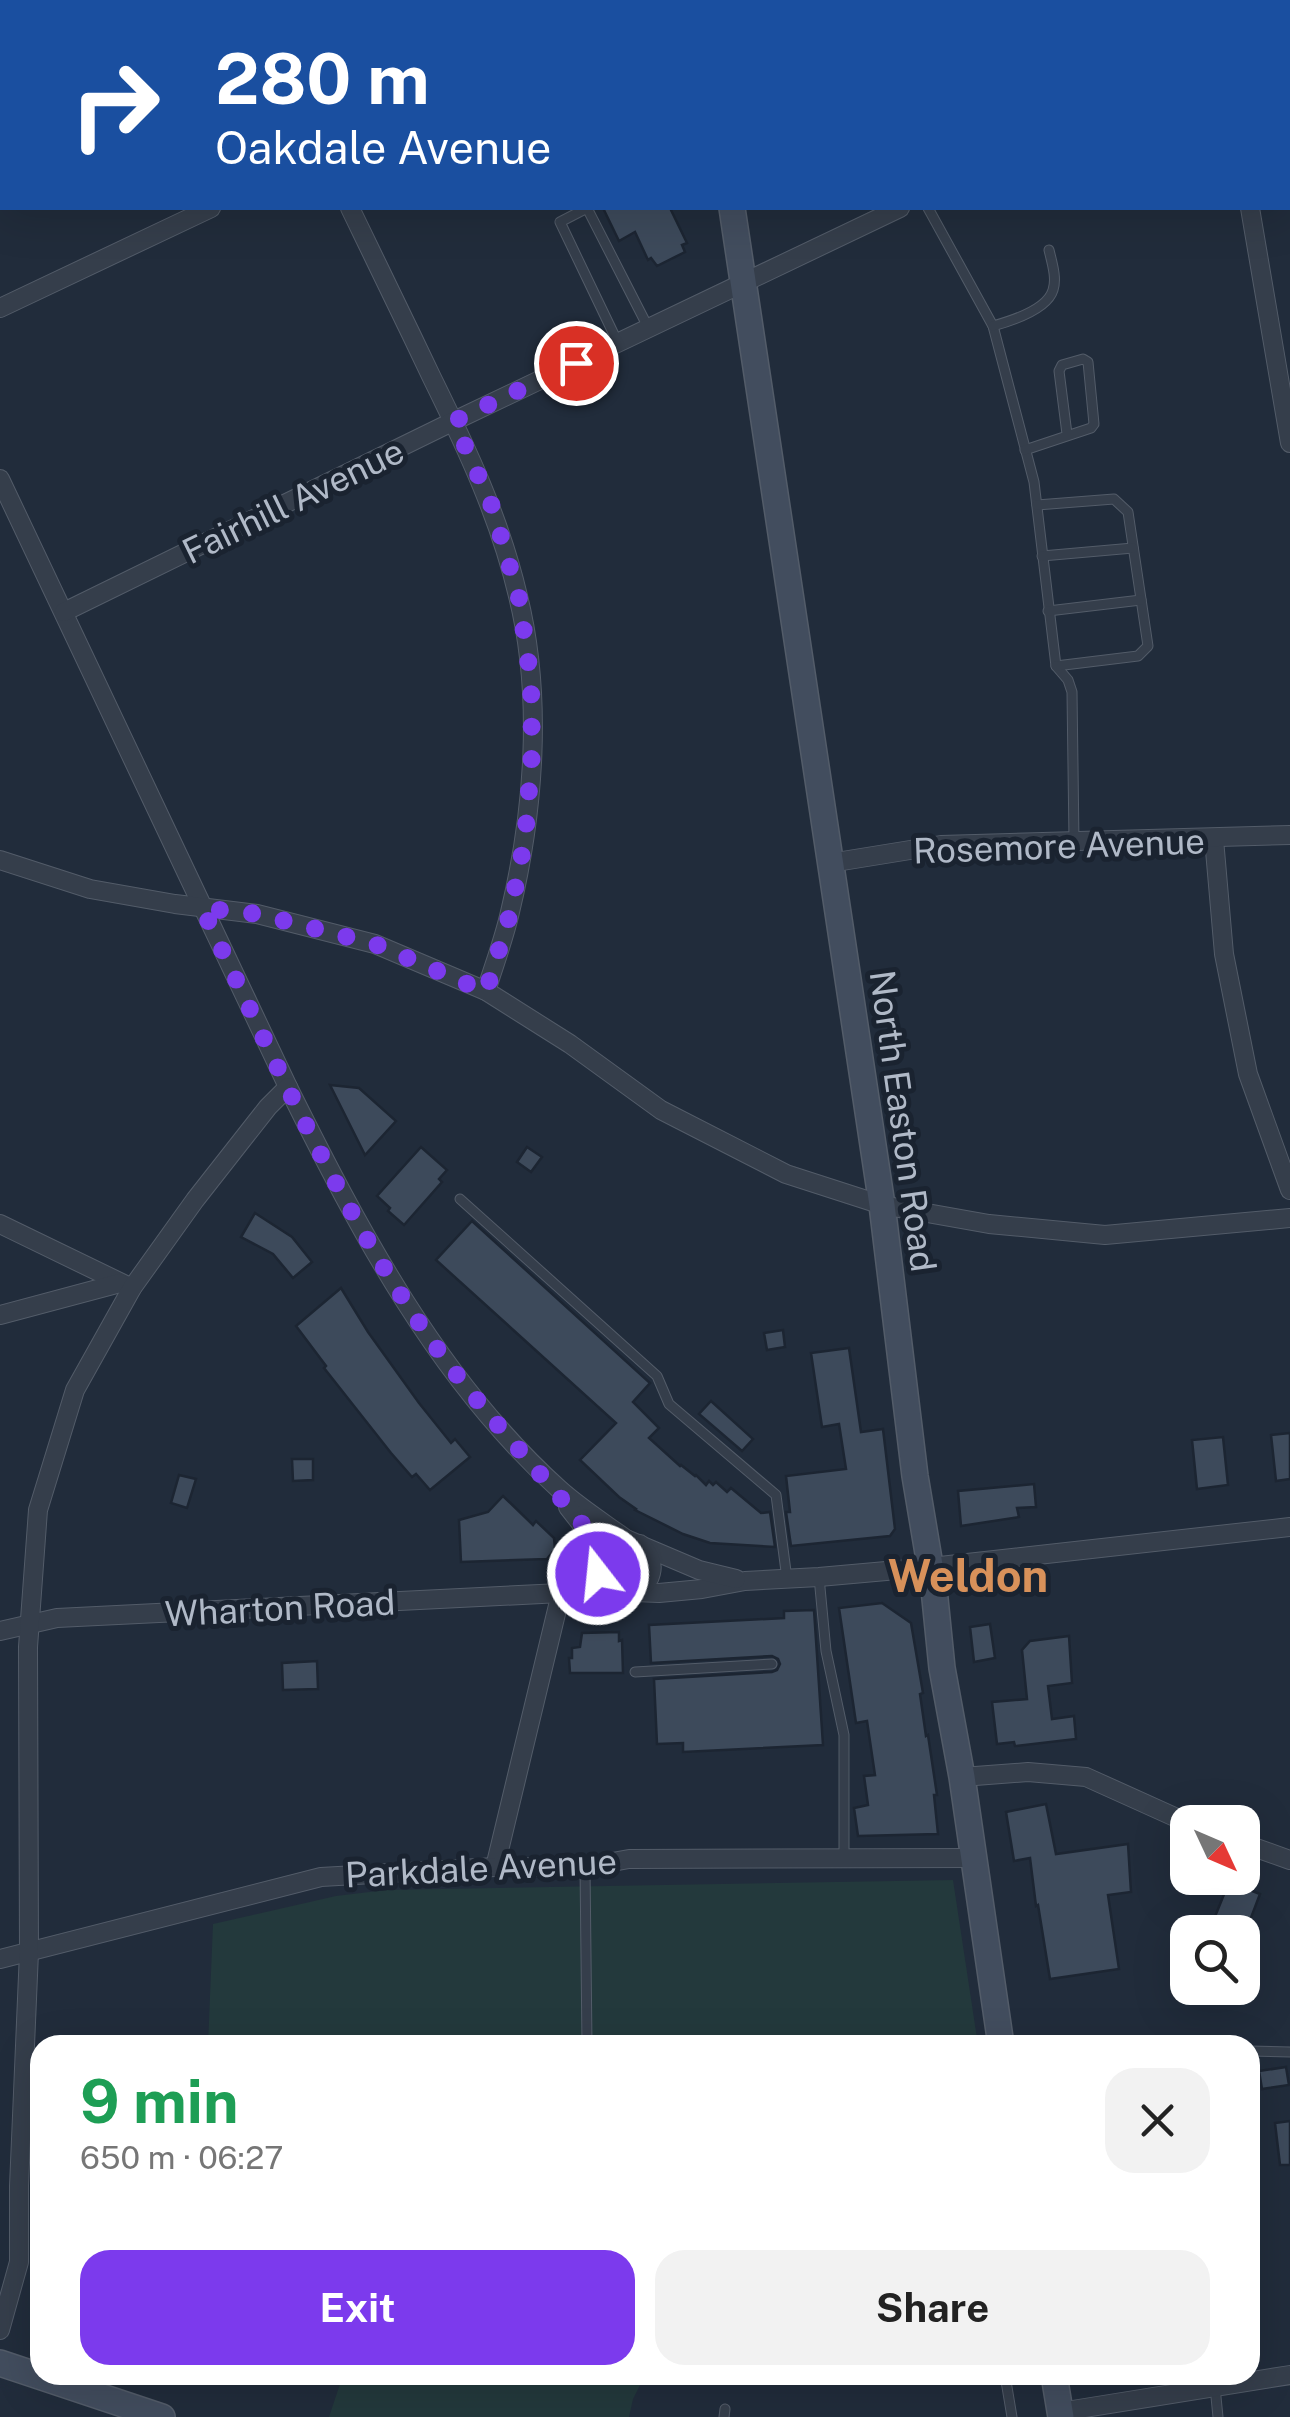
<!DOCTYPE html>
<html lang="en">
<head>
<meta charset="utf-8">
<style>
	:root { --surface:#fff; --page:#f2f2f2; --text:#222; --muted:#767676; --accent:#7c3aed }
	body { margin:0; font-family:"Public Sans",sans-serif; background:var(--page); color:var(--text); height:100vh; display:flex; flex-direction:column; font-size:38px; white-space:nowrap }
	* { box-sizing:border-box; margin:0 }
	p { font-size:32px; color:var(--muted) }
	.icon { flex:none; width:55px; height:55px; fill:none; stroke:currentColor; stroke-width:2; stroke-linecap:round; stroke-linejoin:round }
	.map { position:relative; flex:1; overflow:hidden }
	.panel { position:absolute; left:30px; top:2035px; width:1230px; height:350px; display:flex; flex-direction:column; background:var(--surface); border-radius:30px; box-shadow:0 10px 40px #0002 }
	.panel>* { flex:none }
	.guide { position:absolute; left:0px; top:0px; width:1290px; height:210px; box-shadow:0 10px 40px #0002; background:#1a4fa0; color:#fff; overflow:hidden }
	.needle { width:65px; rotate:134deg }
	.controls { position:absolute; left:1170px; top:1805px; display:grid; gap:20px }
	.controls a { display:grid; place-items:center; width:90px; height:90px; border-radius:20px; background:var(--surface); box-shadow:0 10px 40px #0002; font-size:50px }
	.pin { position:absolute; display:grid; place-items:center; width:85px; height:85px; color:#fff; margin:-42px; border:5px solid #fff; border-radius:50%; box-shadow:0 2px 10px #0007 }
	.me { position:absolute; width:110px; margin:-55px; rotate:344deg; stroke-linejoin:round; filter:drop-shadow(0 0 8px #0008) }
	.turn { display:flex; align-items:center; gap:35px; height:210px; padding:0 50px; font-size:45px }
	.turn .icon { width:130px; height:130px; stroke-width:2.5 }
	.turn b { display:block; font-size:70px; line-height:85px }
	.round { display:grid; place-items:center; flex:none; width:105px; height:105px; border-radius:30px; background:var(--page) }
	.summary { display:flex; align-items:center; justify-content:space-between; height:170px; padding:0 50px }
	h1 { font-size:60px; font-weight:700; line-height:75px; color:#1e9e55 }
	.primary-button { display:flex; gap:20px; margin-top:auto; padding:20px 50px }
	.primary-button a { flex:1; height:115px; border-radius:30px; background:var(--accent); color:#fff; font-size:40px; font-weight:700; line-height:115px; text-align:center }
	.primary-button a+a { background:var(--page); color:var(--text) }
	.map>svg:first-child { display:block }
	.green { fill:#23393c }
	.building { fill:#3d4a5b; stroke:#1c2532; stroke-width:2.5 }
	.lines { fill:none; stroke-linecap:round; stroke-linejoin:round }
	.lane-casing { stroke:#535c69; stroke-width:11 }
	.street-casing { stroke:#535c69; stroke-width:20 }
	.secondary-casing { stroke:#535c69; stroke-width:28 }
	.lane { stroke:#353e4b; stroke-width:9 }
	.street { stroke:#353e4b; stroke-width:18 }
	.secondary { stroke:#424d5e; stroke-width:25 }
	.route { stroke:#7c3aed; stroke-width:18; stroke-dasharray:0 32.4 }
	.labels { text-anchor:middle; dominant-baseline:central; stroke-width:10; stroke-linejoin:round; paint-order:stroke }
	.street-label { font-size:35px; fill:#b0b9c7; stroke:#1a2330 }
	.district-label { font-size:45px; font-weight:bold; fill:#d8915a; stroke:#1a2330 }
</style>
</head>
<body>
<div class="map">
<svg width="1290" height="2417" viewBox="0 0 1290 2417">
	<rect width="100%" height="100%" fill="#212c3b"/>
	<g class="green">
		<polygon points="953,1880 978,2045 208,2045 213,1924 336,1896 386,1890"/>
		<polygon points="343,2375 645,2375 633,2399 629,2417 329,2417"/>
	</g>
	<g class="building">
		<polygon points="603,208 670,208 687,243 682,245 685,252 657,266 651,258 648,260 635,232 619,241"/>
		<polygon points="330,1085 359,1088 396,1121 365,1155"/>
		<polygon points="421,1147 447,1170 439,1179 442,1182 404,1225 388,1211 390,1208 377,1196"/>
		<polygon points="527,1147 542,1157 531,1172 517,1162"/>
		<polygon points="255,1213 292,1237 312,1262 293,1278 273,1254 241,1237"/>
		<polygon points="472,1221 650,1383 633,1402 659,1428 649,1438 680,1466 681,1465 695,1476 696,1475 706,1485 709,1481 713,1485 716,1482 727,1492 731,1488 761,1513 770,1512 775,1547 710,1543 683,1534 635,1510 636,1509 619,1497 580,1460 616,1423 436,1260"/>
		<polygon points="341,1288 368,1332 419,1403 451,1443 455,1439 470,1457 430,1490 416,1474 412,1477 391,1453 324,1368 326,1366 296,1326"/>
		<polygon points="783,1330 785,1347 767,1350 764,1333"/>
		<polygon points="849,1348 861,1432 883,1429 895,1529 890,1536 791,1546 786,1512 790,1512 786,1476 846,1469 839,1424 822,1427 811,1353"/>
		<polygon points="711,1401 753,1439 742,1451 699,1414"/>
		<polygon points="1290,1433 1290,1479 1276,1481 1271,1435"/>
		<polygon points="1223,1437 1228,1485 1197,1489 1192,1440"/>
		<polygon points="292,1459 313,1459 313,1480 293,1481"/>
		<polygon points="179,1475 196,1479 187,1508 171,1503"/>
		<polygon points="1034,1484 1036,1507 1017,1508 1019,1517 961,1526 958,1491"/>
		<polygon points="503,1496 533,1525 536,1521 554,1538 555,1549 547,1559 461,1562 459,1520 488,1512"/>
		<polygon points="882,1603 911,1623 923,1693 920,1694 926,1736 928,1735 937,1795 934,1795 938,1834 858,1836 854,1808 868,1805 864,1776 875,1775 867,1721 856,1723 839,1608"/>
		<polygon points="814,1610 823,1745 683,1752 683,1743 657,1744 654,1679 772,1672 777,1670 780,1664 778,1659 772,1656 651,1663 649,1625 784,1618 784,1611"/>
		<polygon points="990,1624 995,1658 974,1662 970,1627"/>
		<polygon points="619,1632 619,1641 622,1640 623,1673 570,1673 569,1658 572,1658 572,1648 580,1647 582,1633"/>
		<polygon points="1069,1636 1072,1683 1048,1686 1052,1719 1074,1716 1076,1739 1015,1746 1014,1742 997,1744 992,1702 1027,1699 1022,1650 1030,1641"/>
		<polygon points="317,1661 318,1689 283,1690 282,1663"/>
		<polygon points="1046,1804 1056,1854 1128,1844 1131,1892 1108,1895 1119,1969 1050,1979 1038,1905 1036,1906 1030,1858 1014,1861 1006,1812"/>
		<polygon points="1229,1882 1260,1894 1246,1931 1214,1919"/>
		<polygon points="1286,2067 1289,2085 1262,2089 1259,2071"/>
		<polygon points="1290,2121 1290,2165 1280,2165 1275,2123"/>
	</g>
	<g class="lines">
		<g class="lane-casing">
			<g id="lane">
				<polyline points="27,0 29,2"/>
				<polyline points="86,0 87,2"/>
				<polyline points="878,2 879,0"/>
				<polyline points="928,208 993,326 1034,482 1056,666 1068,680 1072,692 1074,841"/>
				<path d="M993,326C1011,321 1047,310 1053,290C1057,278 1052,263 1049,250"/>
				<polyline points="618,343 560,222 587,208 649,329"/>
				<polyline points="1025,450 1091,428 1094,424 1088,362 1083,359 1062,365 1059,371 1067,434"/>
				<polyline points="1037,505 1114,499 1128,512 1148,646 1138,656 1056,666"/>
				<polyline points="1042,556 1133,548"/>
				<polyline points="1048,611 1141,600"/>
				<polyline points="460,1199 657,1376 669,1404 776,1495 787,1579"/>
				<polyline points="819,1577 826,1651 844,1735 844,1859"/>
				<polyline points="635,1672 772,1664"/>
				<polyline points="585,1867 587,2044"/>
				<polyline points="1250,2051 1290,2052"/>
				<polyline points="1005,2375 1012,2417"/>
				<polyline points="1215,2387 1218,2417"/>
				<polyline points="724,2417 725,2409"/>
			</g>
		</g>
		<g class="street-casing">
			<g id="street">
				<polyline points="247,0 249,2"/>
				<polyline points="630,2 635,0"/>
				<polyline points="1288,152 1290,153"/>
				<path d="M350,208C377,264 405,321 432,378C467,449 500,519 518,596C543,697 534,812 510,912C504,939 494,965 486,991"/>
				<polyline points="1250,208 1290,443"/>
				<polyline points="0,308 211,208"/>
				<path d="M0,479L288,1087C360,1232 438,1380 559,1489C580,1508 604,1523 626,1539"/>
				<polyline points="64,612 454,421 900,208"/>
				<polyline points="1214,839 1224,954 1248,1074 1290,1190"/>
				<polyline points="0,860 90,889 175,904 257,914 375,944 486,991 570,1044 661,1110 786,1174 882,1205 989,1224 1105,1235 1290,1218"/>
				<polyline points="830,863 941,845 1290,835"/>
				<polyline points="0,1224 132,1288"/>
				<polyline points="0,1315 120,1283"/>
				<polyline points="568,1507 589,1534 599,1558"/>
				<polyline points="634,1592 659,1593 702,1589 745,1581 819,1577 931,1567 1290,1527"/>
				<path d="M619,1593C605,1589 598,1579 597,1564L606,1547L616,1541L626,1539L699,1570L736,1579"/>
				<path d="M0,1631L57,1618L561,1593C585,1595 644,1604 651,1573C654,1561 648,1552 640,1544"/>
				<polyline points="962,1777 1028,1772 1086,1777 1188,1823"/>
				<polyline points="1242,1843 1290,1860"/>
				<polyline points="495,1867 561,1593"/>
				<polyline points="0,1959 321,1877 495,1867 585,1867 629,1859 972,1858"/>
				<polyline points="0,2330 19,2262 19,2186 29,1952 28,1647 38,1510 75,1390 132,1288 195,1200 268,1107 288,1087"/>
				<polyline points="1060,2412 1290,2375"/>
			</g>
		</g>
		<g class="secondary-casing">
			<g id="secondary">
				<polyline points="703,0 704,2"/>
				<polyline points="732,208 882,1205 915,1476 934,1589 942,1668 962,1777 1001,2045"/>
				<polyline points="0,2363 162,2417"/>
				<polyline points="1054,2375 1061,2417"/>
			</g>
		</g>
		<use href="#lane" class="lane"/>
		<use href="#street" class="street"/>
		<use href="#secondary" class="secondary"/>
	</g>
	<g class="lines">
		<path class="route" d="M576,363L454,421L492,506L519,598L531,681L532,753L525,839L510,914L486,992L375,944L258,914L202,908C270,1049 332,1194 420,1324C468,1396 528,1457 582,1524L594,1542L599,1558L598,1574"/>
	</g>
	<g class="labels">
		<g class="street-label">
			<text transform="translate(293 501) rotate(-26)">Fairhill Avenue</text>
			<text transform="translate(1059 846) rotate(-2)">Rosemore Avenue</text>
			<text transform="translate(903 1121) rotate(82)">North Easton Road</text>
			<text transform="translate(280 1608) rotate(-3)">Wharton Road</text>
			<text transform="translate(481 1868) rotate(-3)">Parkdale Avenue</text>
		</g>
		<g class="district-label">
			<text x="968" y="1575">Weldon</text>
		</g>
	</g>
</svg>
<div class="controls">
<a><svg class="needle" viewBox="-14 -14 28 28"><path d="M0-13l5 13h-10z" fill="#e53935"/><path d="M0 13l5-13h-10z" fill="#767676"/></svg></a>
<a><svg class="icon" aria-label="search" viewBox="0 0 24 24"><circle cx="10" cy="10" r="6"/><path d="M15 15l6 6"/></svg></a>
</div>
<div class="pin" style="left:576px;top:363px;background:#d93025"><svg class="icon" aria-label="arrive" viewBox="0 0 24 24"><path d="M6 21V4h12l-3 4 3 4H6"/></svg></div>
<svg class="me" style="left:598px;top:1574px" viewBox="-20 -20 40 40"><circle r="17" fill="#7c3aed" stroke="#fff" stroke-width="3"/><path d="M0-11L8 9 0 5-8 9z" fill="#fff"/></svg>
<div class="guide">
<div class="turn"><svg class="icon" aria-label="right" viewBox="0 0 24 24"><path d="M7 20v-9h11M14 6l5 5-5 5"/></svg><div><b>280 m</b>Oakdale Avenue</div></div>
</div>
<section class="panel">
<div class="summary"><div><h1>9 min</h1><p>650 m · 06:27</p></div><a class="round"><svg class="icon" aria-label="close" viewBox="0 0 24 24"><path d="M6 6l12 12M18 6L6 18"/></svg></a></div>
<div class="primary-button"><a>Exit</a><a>Share</a></div>
</section>
</div>
</body>
</html>
